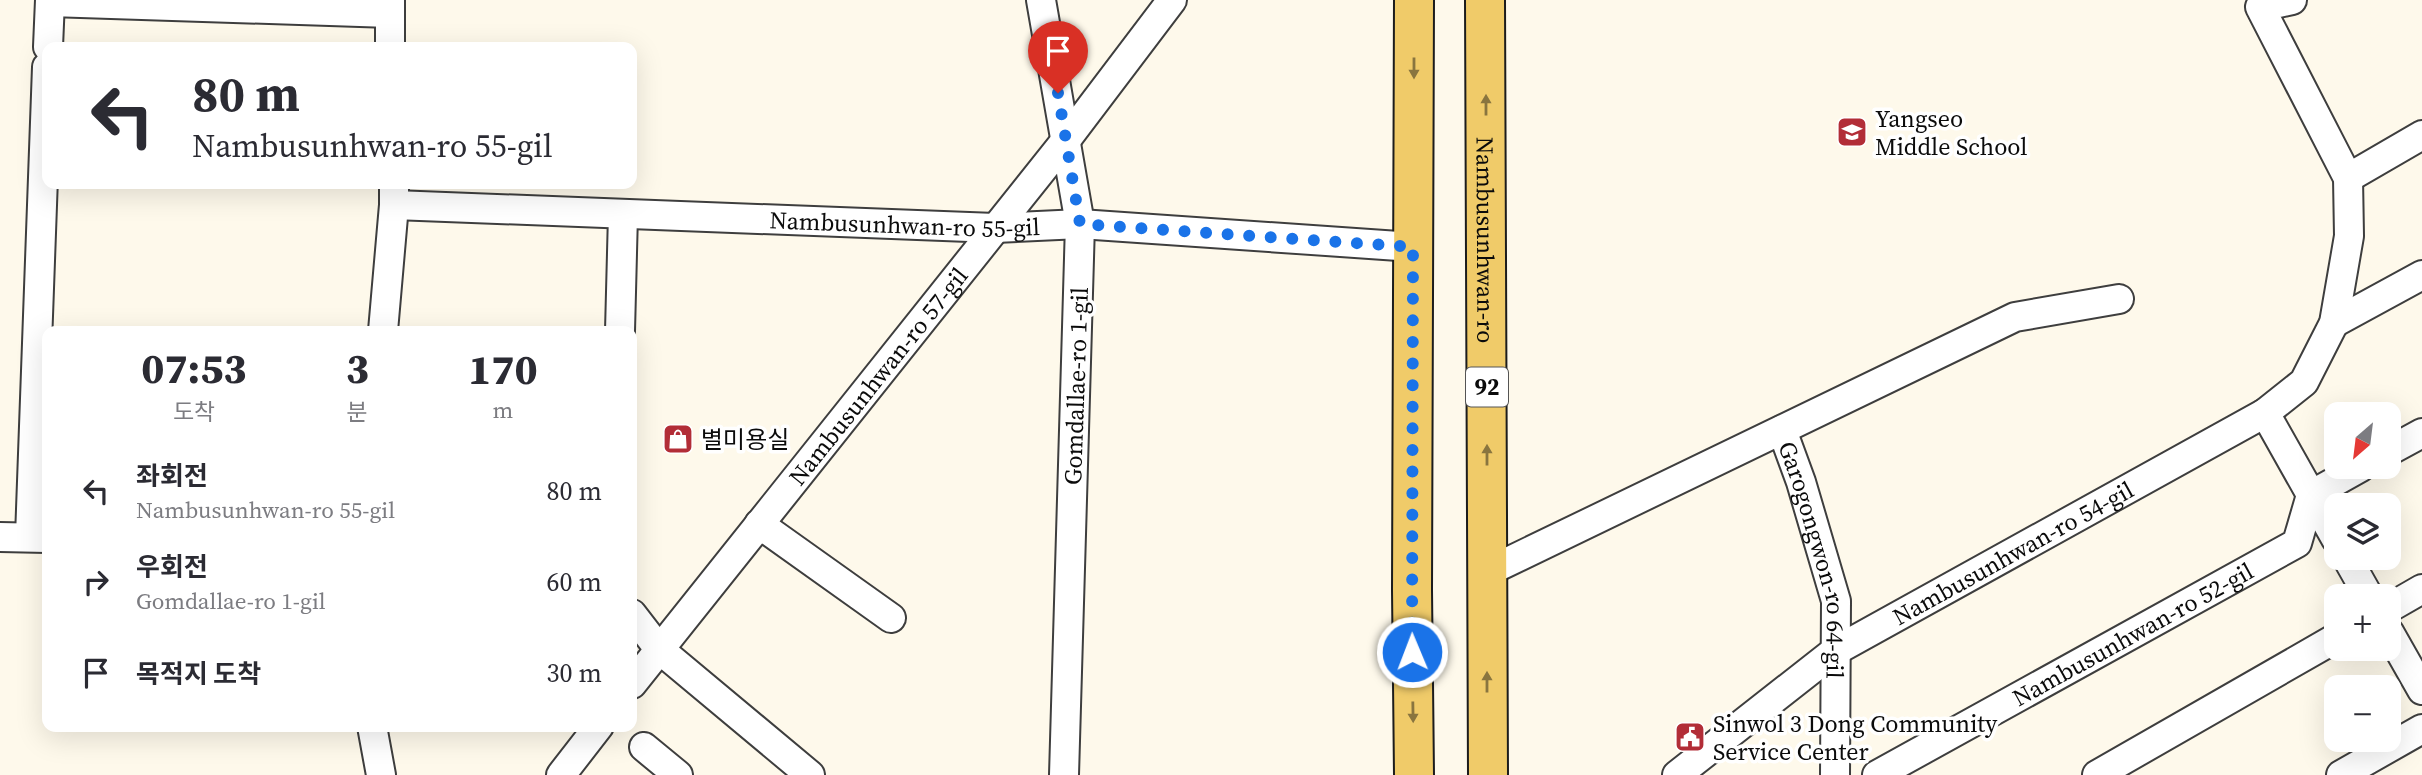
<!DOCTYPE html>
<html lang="ko">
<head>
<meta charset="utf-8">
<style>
	:root { --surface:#fff; --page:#f7f7f7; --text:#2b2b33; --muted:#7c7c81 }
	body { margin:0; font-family:"Source Serif 4","Noto Sans KR",serif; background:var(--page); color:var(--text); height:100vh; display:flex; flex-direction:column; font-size:26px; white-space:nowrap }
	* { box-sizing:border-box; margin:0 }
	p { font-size:23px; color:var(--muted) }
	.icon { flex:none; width:38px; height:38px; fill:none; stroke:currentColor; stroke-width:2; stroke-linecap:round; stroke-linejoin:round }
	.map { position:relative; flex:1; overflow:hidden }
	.sheet { position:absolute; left:42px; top:326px; width:595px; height:406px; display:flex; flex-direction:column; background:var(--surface); border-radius:14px; box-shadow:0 7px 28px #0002 }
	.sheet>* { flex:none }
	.top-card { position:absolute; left:42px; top:42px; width:595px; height:147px; border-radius:14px; box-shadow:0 7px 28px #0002; background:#fff; color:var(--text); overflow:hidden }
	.needle { width:46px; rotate:208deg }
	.fabs { position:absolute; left:2324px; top:402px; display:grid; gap:14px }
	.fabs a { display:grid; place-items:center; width:77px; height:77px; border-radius:14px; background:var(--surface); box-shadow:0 7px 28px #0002; font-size:35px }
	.pin { position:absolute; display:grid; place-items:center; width:60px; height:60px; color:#fff; margin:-72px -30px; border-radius:50% 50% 50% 0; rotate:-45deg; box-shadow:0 0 7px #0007 }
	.pin .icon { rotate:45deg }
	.me { position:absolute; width:77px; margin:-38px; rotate:359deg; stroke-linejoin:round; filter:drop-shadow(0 0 5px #0008) }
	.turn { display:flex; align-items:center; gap:24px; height:147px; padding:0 35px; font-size:32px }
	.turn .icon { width:91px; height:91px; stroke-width:2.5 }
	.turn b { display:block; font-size:49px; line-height:60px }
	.eta { display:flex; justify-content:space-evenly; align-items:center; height:119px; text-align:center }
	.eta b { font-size:42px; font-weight:800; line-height:49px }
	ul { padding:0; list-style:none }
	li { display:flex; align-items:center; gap:21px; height:91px; padding:0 35px }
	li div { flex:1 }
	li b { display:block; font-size:26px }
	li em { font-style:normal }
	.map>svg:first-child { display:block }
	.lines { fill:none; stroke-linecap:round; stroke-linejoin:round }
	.street-casing { stroke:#3e3e3e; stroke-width:32 }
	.primary-casing { stroke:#1c1c1c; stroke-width:42 }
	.street { stroke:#fff; stroke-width:28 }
	.primary { stroke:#f0cb69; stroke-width:38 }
	.oneway { fill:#89753f }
	.route { stroke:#1a73e8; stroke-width:12; stroke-dasharray:0 21.6 }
	.labels { text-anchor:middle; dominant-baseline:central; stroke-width:7; stroke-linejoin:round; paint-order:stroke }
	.shield { fill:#fff; stroke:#545454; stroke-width:2 }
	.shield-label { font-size:23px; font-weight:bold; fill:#0b0b0b }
	.poi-label { font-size:24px; fill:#0b0b0b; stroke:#fff; text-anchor:start }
	.street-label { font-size:24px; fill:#0b0b0b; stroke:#fff }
</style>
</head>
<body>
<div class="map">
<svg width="2422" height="775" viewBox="0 0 2422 775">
	<rect width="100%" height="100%" fill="#fef9eb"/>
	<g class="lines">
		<g class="street-casing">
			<g id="street">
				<polyline points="390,0 390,47"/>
				<polyline points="1041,0 1080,224 1064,775"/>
				<polyline points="50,2 390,13"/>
				<polyline points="48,47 50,0"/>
				<polyline points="2348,178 2422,135"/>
				<path id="s1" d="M394,205L995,228L1080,224L1413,247"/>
				<polyline points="2334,323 2422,275"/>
				<polyline points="383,331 394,205 394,184"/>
				<polyline points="620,331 623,214"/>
				<polyline points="2265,413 2336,539"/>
				<path id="s2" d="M1782,430L1801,482L1836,601L1835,775"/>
				<polyline points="2389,451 2422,433"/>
				<polyline points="759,524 891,618"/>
				<polyline points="0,537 47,538"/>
				<polyline points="30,537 47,67"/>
				<polyline points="2347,558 2369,597"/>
				<polyline points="1487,572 2015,317 2119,299"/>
				<polyline points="2389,608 2422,589"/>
				<polyline points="632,614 659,649 810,775"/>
				<polyline points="2389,632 2422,690"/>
				<path id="s3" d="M632,684L1066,140L1172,0"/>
				<polyline points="372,726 381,775"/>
				<polyline points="644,747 678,775"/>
				<polyline points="561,775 599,726"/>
				<path id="s4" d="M1677,775L1835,651L2265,413L2304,382L2334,323L2349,236L2348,178L2260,7L2292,0"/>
				<path id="s5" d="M1877,775L2297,543L2311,495L2361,467"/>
				<polyline points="2097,775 2336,638"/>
				<polyline points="2341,775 2422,729"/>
			</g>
		</g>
		<g class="primary-casing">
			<g id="primary">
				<path id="s6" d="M1485,0L1488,775"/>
				<polyline points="1414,775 1412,590 1414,0"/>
			</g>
		</g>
		<use href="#street" class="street"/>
		<use href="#primary" class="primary"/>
	</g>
	<defs><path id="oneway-solid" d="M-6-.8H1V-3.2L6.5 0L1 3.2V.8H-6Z" transform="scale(1.75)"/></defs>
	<g class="oneway">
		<use href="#oneway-solid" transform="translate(1414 68) rotate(90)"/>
		<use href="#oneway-solid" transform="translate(1486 105) rotate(-90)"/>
		<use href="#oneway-solid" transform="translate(1487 455) rotate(-90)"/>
		<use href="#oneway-solid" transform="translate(1487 682) rotate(-90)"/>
		<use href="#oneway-solid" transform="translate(1413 712) rotate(89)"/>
	</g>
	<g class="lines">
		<polyline class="route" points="1058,93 1080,224 1413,247 1412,652"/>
	</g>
	<defs>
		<g id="school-square" transform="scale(1.575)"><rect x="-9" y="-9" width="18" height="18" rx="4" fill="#b22d37" stroke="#fff"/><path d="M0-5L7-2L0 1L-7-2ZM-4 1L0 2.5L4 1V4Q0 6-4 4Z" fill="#fff"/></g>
		<g id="shop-square" transform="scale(1.575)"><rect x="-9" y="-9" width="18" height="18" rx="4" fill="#b22d37" stroke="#fff"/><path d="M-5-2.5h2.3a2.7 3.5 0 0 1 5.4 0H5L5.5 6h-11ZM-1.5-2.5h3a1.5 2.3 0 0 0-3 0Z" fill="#fff"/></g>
		<g id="civic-square" transform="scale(1.575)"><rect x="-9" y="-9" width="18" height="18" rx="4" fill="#b22d37" stroke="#fff"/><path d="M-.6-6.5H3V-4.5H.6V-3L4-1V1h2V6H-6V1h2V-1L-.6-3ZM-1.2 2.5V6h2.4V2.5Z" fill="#fff"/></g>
	</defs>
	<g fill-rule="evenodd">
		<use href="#school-square" x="1852" y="132"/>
		<use href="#shop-square" x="678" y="439"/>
		<use href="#civic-square" x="1690" y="737"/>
	</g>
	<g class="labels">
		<rect class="shield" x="1466" y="367.5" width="42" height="39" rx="5"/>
		<g class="shield-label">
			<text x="1487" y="387">92</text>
		</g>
		<g class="poi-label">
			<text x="1875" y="118">Yangseo<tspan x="1875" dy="28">Middle School</tspan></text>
			<text x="701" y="439">별미용실</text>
			<text x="1713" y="723">Sinwol 3 Dong Community<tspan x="1713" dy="28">Service Center</tspan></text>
		</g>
		<g class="street-label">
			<text stroke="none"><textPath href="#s1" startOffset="511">Nambusunhwan-ro 55-gil</textPath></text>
			<text stroke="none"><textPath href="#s6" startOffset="240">Nambusunhwan-ro</textPath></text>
			<text stroke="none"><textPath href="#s3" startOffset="394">Nambusunhwan-ro 57-gil</textPath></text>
			<text transform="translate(1076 386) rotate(-88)">Gomdallae-ro 1-gil</text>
			<text stroke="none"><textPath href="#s4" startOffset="404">Nambusunhwan-ro 54-gil</textPath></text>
			<text stroke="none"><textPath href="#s2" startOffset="135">Garogongwon-ro 64-gil</textPath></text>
			<text stroke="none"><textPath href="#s5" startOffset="292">Nambusunhwan-ro 52-gil</textPath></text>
		</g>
	</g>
</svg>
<div class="fabs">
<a><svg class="needle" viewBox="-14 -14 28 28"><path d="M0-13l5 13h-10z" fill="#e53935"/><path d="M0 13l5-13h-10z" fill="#7c7c81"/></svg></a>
<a><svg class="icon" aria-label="layers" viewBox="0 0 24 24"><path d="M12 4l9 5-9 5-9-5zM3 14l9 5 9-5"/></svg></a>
<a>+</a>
<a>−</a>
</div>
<div class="pin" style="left:1058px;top:93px;background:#d93025"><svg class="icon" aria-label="arrive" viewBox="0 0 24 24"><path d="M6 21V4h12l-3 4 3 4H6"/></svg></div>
<svg class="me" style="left:1412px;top:652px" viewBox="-20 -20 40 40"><circle r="17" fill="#1a73e8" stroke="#fff" stroke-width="3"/><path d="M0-11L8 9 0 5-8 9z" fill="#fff"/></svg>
<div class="top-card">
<div class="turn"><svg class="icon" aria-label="left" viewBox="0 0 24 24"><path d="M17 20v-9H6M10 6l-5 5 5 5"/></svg><div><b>80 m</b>Nambusunhwan-ro 55-gil</div></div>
</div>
<section class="sheet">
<div class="eta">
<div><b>07:53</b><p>도착</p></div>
<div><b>3</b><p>분</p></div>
<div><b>170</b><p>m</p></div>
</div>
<ul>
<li><svg class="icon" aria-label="left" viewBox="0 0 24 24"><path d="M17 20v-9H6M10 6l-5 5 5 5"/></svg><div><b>좌회전</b><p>Nambusunhwan-ro 55-gil</p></div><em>80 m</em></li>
<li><svg class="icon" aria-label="right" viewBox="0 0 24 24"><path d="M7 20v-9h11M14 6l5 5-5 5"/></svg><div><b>우회전</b><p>Gomdallae-ro 1-gil</p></div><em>60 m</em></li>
<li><svg class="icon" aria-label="arrive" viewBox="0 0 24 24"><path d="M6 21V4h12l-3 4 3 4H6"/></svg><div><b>목적지 도착</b></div><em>30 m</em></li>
</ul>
</section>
</div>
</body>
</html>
